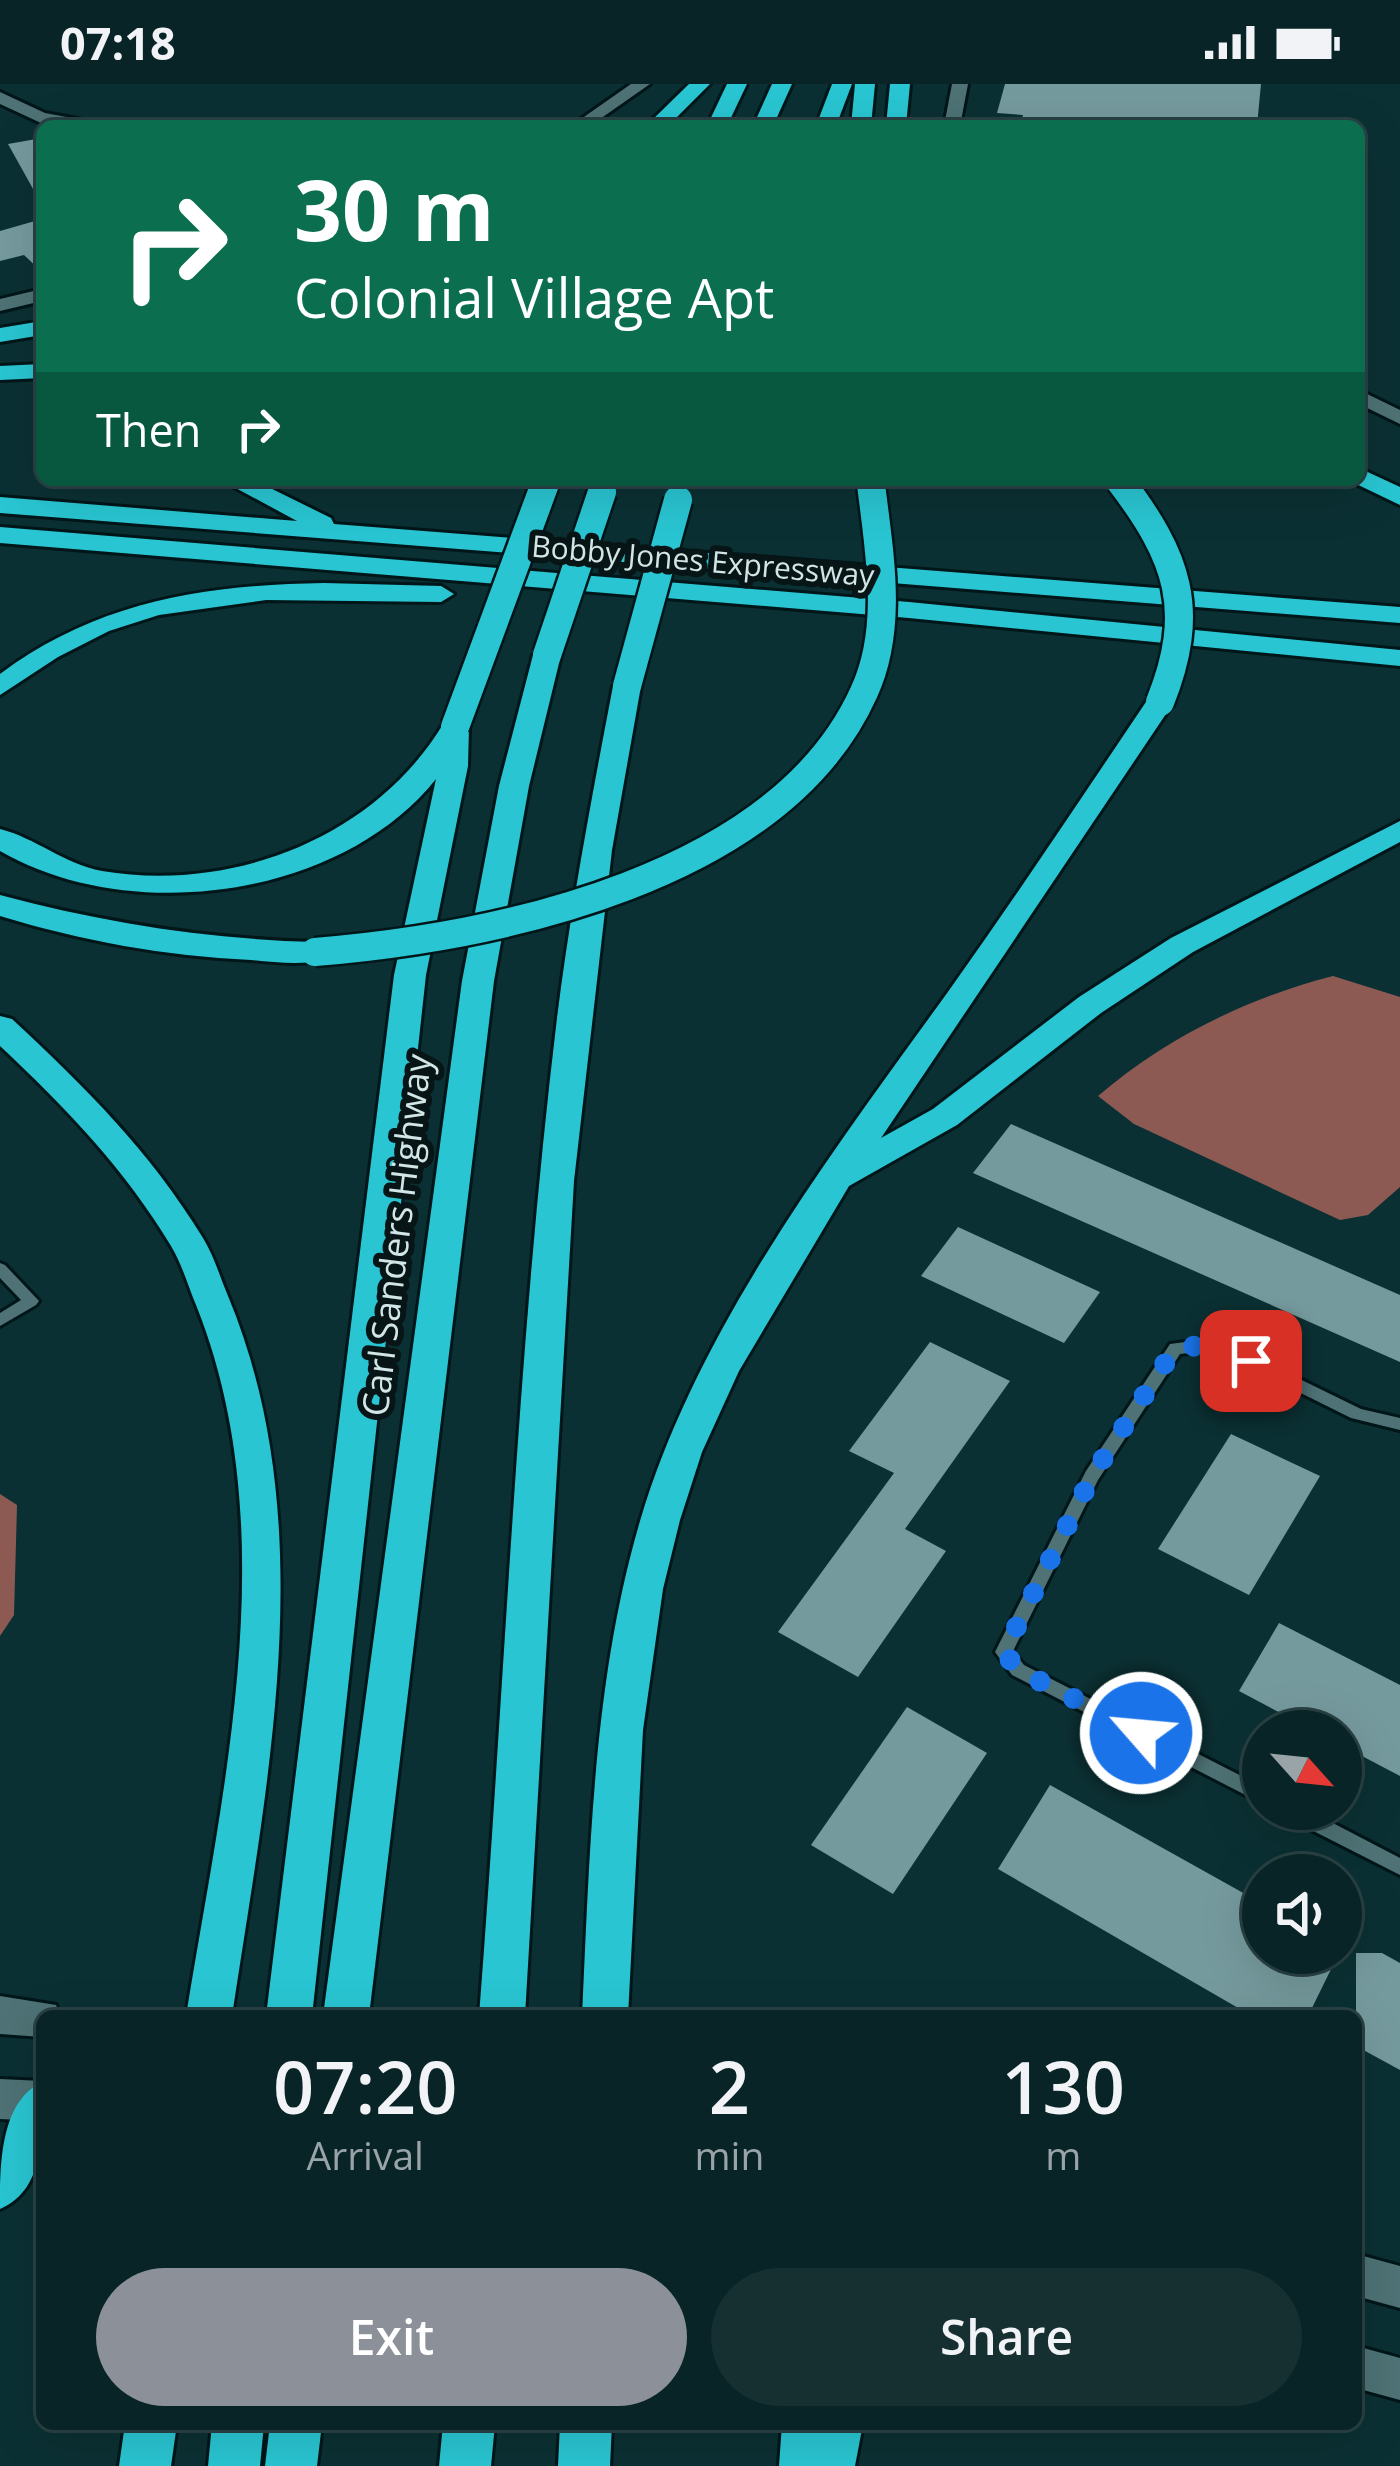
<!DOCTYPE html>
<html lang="en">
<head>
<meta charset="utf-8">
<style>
	:root { --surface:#082426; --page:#163032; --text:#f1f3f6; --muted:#98a4a7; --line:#294143; --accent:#8c9099 }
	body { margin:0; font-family:"Open Sans",sans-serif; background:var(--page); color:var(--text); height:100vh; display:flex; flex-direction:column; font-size:45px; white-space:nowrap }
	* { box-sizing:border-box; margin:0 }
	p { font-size:39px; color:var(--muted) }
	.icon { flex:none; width:66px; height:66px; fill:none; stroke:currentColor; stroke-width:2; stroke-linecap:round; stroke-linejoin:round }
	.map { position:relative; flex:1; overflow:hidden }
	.panel { position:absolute; left:36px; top:1926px; width:1326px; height:420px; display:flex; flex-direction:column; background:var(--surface); border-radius:18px; box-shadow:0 12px 48px #0002,0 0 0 3px var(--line) }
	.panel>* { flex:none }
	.hud { position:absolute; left:36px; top:36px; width:1329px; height:366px; border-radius:18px; box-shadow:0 12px 48px #0002,0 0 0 3px var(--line); background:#0b6e4f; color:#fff; overflow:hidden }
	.needle { width:78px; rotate:117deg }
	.fabs { position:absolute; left:1242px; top:1626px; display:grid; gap:24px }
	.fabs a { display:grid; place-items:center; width:120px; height:120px; border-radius:50%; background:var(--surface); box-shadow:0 12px 48px #0002,0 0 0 3px var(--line); font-size:60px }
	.pin { position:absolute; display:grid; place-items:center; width:102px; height:102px; color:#fff; margin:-51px; border-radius:24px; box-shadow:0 6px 18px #0006 }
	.me { position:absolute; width:132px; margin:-66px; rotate:297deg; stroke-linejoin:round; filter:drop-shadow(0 0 9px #0008) }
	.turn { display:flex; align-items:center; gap:42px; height:252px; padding:0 60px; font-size:54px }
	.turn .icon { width:156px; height:156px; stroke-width:2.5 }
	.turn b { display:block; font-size:84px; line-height:102px }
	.then { display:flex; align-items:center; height:114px; padding:0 60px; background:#0003; gap:24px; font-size:45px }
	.eta { display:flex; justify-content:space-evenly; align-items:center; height:204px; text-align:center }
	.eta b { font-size:72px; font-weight:600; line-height:84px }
	.action { display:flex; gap:24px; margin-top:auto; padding:24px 60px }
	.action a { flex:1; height:138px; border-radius:72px; background:var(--accent); color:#fff; font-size:48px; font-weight:600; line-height:138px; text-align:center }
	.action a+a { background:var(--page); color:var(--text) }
	.status { display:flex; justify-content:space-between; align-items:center; height:84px; padding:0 60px; background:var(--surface); direction:ltr }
	.status svg { height:33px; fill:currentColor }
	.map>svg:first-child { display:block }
	.water { fill:#8d5a53 }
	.building { fill:#759a9d }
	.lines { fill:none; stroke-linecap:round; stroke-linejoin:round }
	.service-casing { stroke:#001619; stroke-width:6 }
	.minor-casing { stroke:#001619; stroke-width:6 }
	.secondary-casing { stroke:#001619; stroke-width:6 }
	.motorway-casing { stroke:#001619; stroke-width:6 }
	.service { fill:#4e7275; fill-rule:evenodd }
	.minor { fill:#4e7275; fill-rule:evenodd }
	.secondary { fill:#4e7275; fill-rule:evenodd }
	.motorway { fill:#29c5d2; fill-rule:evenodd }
	.motorway-bridge-far1-casing { stroke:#001619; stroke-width:26; stroke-linecap:butt }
	.motorway-bridge-casing { stroke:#001619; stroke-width:33; stroke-linecap:butt }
	.motorway-bridge-far1 { stroke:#29c5d2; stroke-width:22 }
	.motorway-bridge { stroke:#29c5d2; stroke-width:28 }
	.route { stroke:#1a73e8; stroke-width:21; stroke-dasharray:0 37.8 }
	.labels { text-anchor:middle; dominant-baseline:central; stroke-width:12; stroke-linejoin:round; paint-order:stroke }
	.far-street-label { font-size:30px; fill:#d2e5e7; stroke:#071516 }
	.street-label { font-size:36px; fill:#d2e5e7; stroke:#071516 }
</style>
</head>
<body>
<div class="status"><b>07:18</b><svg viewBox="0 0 49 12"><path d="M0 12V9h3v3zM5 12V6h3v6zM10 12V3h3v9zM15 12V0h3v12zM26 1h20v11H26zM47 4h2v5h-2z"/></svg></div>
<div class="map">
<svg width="1400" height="2382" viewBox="0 0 1400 2382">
	<rect width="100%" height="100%" fill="#0b3033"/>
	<g class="water">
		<path d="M1333,892L1400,913V1103L1368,1131L1340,1136L1134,1040L1098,1012C1166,954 1247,914 1333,892Z"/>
		<polygon points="0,1410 17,1421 14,1531 0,1552"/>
	</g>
	<g class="building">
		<polygon points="1005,0 1261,0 1257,42 1020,42 1023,31 997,29"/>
		<polygon points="42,54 42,121 8,60"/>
		<polygon points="42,135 42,188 24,171 0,177 0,147"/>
		<polygon points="1011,1040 1400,1211 1400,1278 973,1089"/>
		<polygon points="958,1143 1100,1208 1064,1259 921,1192"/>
		<polygon points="930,1258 1010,1297 905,1445 946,1467 858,1593 778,1548 894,1389 849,1367"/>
		<polygon points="1231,1350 1320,1392 1249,1511 1158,1465"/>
		<polygon points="1279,1539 1400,1601 1400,1692 1341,1661 1341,1647 1314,1647 1239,1607"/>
		<polygon points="907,1623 987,1669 893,1810 811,1761"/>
		<polygon points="1050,1701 1263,1820 1263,1869 1339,1869 1308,1932 1252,1932 998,1785"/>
		<polygon points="1356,1869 1382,1869 1400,1879 1400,1986 1356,1962"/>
	</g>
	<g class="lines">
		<g class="service-casing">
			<g id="service">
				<polygon points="0,1179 5,1181 39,1217 36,1221 0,1242 0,1229 21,1216 0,1194"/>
				<polygon points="1216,1254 1361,1325 1400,1334 1400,1346 1351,1334 1214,1266 1180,1270 1098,1396 1013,1567 1024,1581 1263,1703 1263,1720 1012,1591 995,1568 1086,1387 1170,1260"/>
				<polygon points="1279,1725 1306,1725 1400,1774 1400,1791 1282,1731"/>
			</g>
		</g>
		<g class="minor-casing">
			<g id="minor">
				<polygon points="631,0 650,0 590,42 571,42"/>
				<polygon points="952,0 968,0 960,42 944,42"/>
				<polygon points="0,8 45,29 115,42 41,39 0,20"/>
				<polygon points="42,205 42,217 0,227 0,215"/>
				<polygon points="1359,306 1400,326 1400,340 1359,320"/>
			</g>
		</g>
		<g class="secondary-casing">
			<g id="secondary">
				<polygon points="0,1912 56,1921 60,1932 42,1932 42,1953 0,1950"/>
				<polygon points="0,1995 42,1997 42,2037 0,2035"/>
				<polygon points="1356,2170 1400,2182 1400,2224 1356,2212"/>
				<polygon points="1356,2262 1400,2274 1400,2316 1356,2304"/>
			</g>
		</g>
		<g class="motorway-casing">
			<g id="motorway">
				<polygon points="689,0 710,0 668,42 646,42"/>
				<polygon points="727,0 747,0 727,42 707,42"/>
				<polygon points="772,0 792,0 773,42 753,42"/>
				<polygon points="832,0 852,0 836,42 816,42"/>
				<polygon points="855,0 875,0 871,42 851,42"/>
				<polygon points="890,0 910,0 906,42 886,42"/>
				<polygon points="42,237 42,251 0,258 0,244"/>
				<polygon points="42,280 42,294 0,296 0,282"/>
				<polygon points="1359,384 1400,403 1400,421 1350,397 1359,396"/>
				<polygon points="221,396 254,396 331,434 334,440 1400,523 1400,539 0,429 0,413 297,437"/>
				<polygon points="0,443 909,518 1400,566 1400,582 909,534 0,459"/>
				<path d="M324,499L441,502L454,510L441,518L266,516L159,531L109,547L58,573L0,611V590C98,517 205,501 324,499Z"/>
				<polygon points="547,563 561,571 529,702 494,897 369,1932 323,1932 462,897 499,702 533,571"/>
				<path d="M627,594L641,602L612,766L574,1097L525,1932H479C505,1599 517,1265 557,934C571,822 592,712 613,602Z"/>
				<path d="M1160,610L1174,618L881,1054L933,1025L1079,913L1171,854L1400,737V758L1193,868L1101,929L957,1041L849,1102L739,1287L702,1368L680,1436L663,1505L643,1646L628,1932H582C590,1766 593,1597 640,1437C697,1244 834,1066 950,905C1019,808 1084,710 1150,612Z"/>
				<path d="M455,634L469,643L468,682L426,891L312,1932H266L394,891L436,695C340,815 129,842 0,767V745C36,754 64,780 102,787C233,809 377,753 445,637Z"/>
				<path d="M0,811C105,839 206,855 315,858L326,861L331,868L326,875C303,882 275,878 251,876C165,872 82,857 0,832Z"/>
				<path d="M0,932L12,935C86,1004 149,1066 203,1154C214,1172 220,1193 228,1212C323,1440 267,1697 232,1932H186C223,1703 286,1445 196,1221C188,1202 182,1180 171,1162C124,1084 66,1024 0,962Z"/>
				<path d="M42,1998C42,2042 48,2105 0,2125C0,2081 0,2018 42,1998Z"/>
				<polygon points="125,2340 177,2340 171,2382 119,2382"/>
				<polygon points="212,2340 264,2340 260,2382 208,2382"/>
				<polygon points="270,2340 322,2340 317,2382 265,2382"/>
				<polygon points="443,2340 495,2340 491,2382 439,2382"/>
				<polygon points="560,2340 612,2340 610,2382 558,2382"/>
				<polygon points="782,2340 863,2340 855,2382 779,2382"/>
			</g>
		</g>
		<use href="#service" class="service"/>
		<use href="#minor" class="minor"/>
		<use href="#secondary" class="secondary"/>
		<use href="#motorway" class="motorway"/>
		<g class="motorway-bridge-far1-casing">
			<polyline id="motorway-bridge-far1" points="1119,396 1122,400"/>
		</g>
		<g class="motorway-bridge-casing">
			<g id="motorway-bridge">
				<path d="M1120,397C1178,473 1197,526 1160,618"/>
				<polyline points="547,571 602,408"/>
				<polyline points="627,602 678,416"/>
				<polyline points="455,643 546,397"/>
				<path d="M315,868C497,853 780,795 864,608C894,543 879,468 871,400"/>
			</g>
		</g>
		<use href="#motorway-bridge-far1" class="motorway-bridge-far1"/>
		<use href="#motorway-bridge" class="motorway-bridge"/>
	</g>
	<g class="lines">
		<polyline class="route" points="1141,1649 1018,1586 1004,1568 1092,1392 1175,1264 1216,1260 1251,1277"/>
	</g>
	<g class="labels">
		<g class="far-street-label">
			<text transform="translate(703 476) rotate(5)">Bobby Jones Expressway</text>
		</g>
		<g class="street-label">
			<text transform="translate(396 1151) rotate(-83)">Carl Sanders Highway</text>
		</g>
	</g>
</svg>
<div class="fabs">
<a><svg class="needle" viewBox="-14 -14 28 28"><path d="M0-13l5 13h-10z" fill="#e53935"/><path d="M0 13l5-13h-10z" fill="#98a4a7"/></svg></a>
<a><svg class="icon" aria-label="sound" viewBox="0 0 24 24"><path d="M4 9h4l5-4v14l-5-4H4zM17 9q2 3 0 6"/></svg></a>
</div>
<div class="pin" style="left:1251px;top:1277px;background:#d93025"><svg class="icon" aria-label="arrive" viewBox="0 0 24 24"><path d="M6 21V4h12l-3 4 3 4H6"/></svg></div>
<svg class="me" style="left:1141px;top:1649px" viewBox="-20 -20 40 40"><circle r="17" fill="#1a73e8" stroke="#fff" stroke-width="3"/><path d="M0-11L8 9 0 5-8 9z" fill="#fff"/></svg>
<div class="hud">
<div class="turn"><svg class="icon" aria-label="right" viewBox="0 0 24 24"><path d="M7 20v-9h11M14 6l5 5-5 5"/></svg><div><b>30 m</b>Colonial Village Apt</div></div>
<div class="then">Then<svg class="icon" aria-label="right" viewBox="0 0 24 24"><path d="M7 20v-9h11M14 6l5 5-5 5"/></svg></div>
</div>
<section class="panel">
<div class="eta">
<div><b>07:20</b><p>Arrival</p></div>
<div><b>2</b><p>min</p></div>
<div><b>130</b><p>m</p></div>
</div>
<div class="action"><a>Exit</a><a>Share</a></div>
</section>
</div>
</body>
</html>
